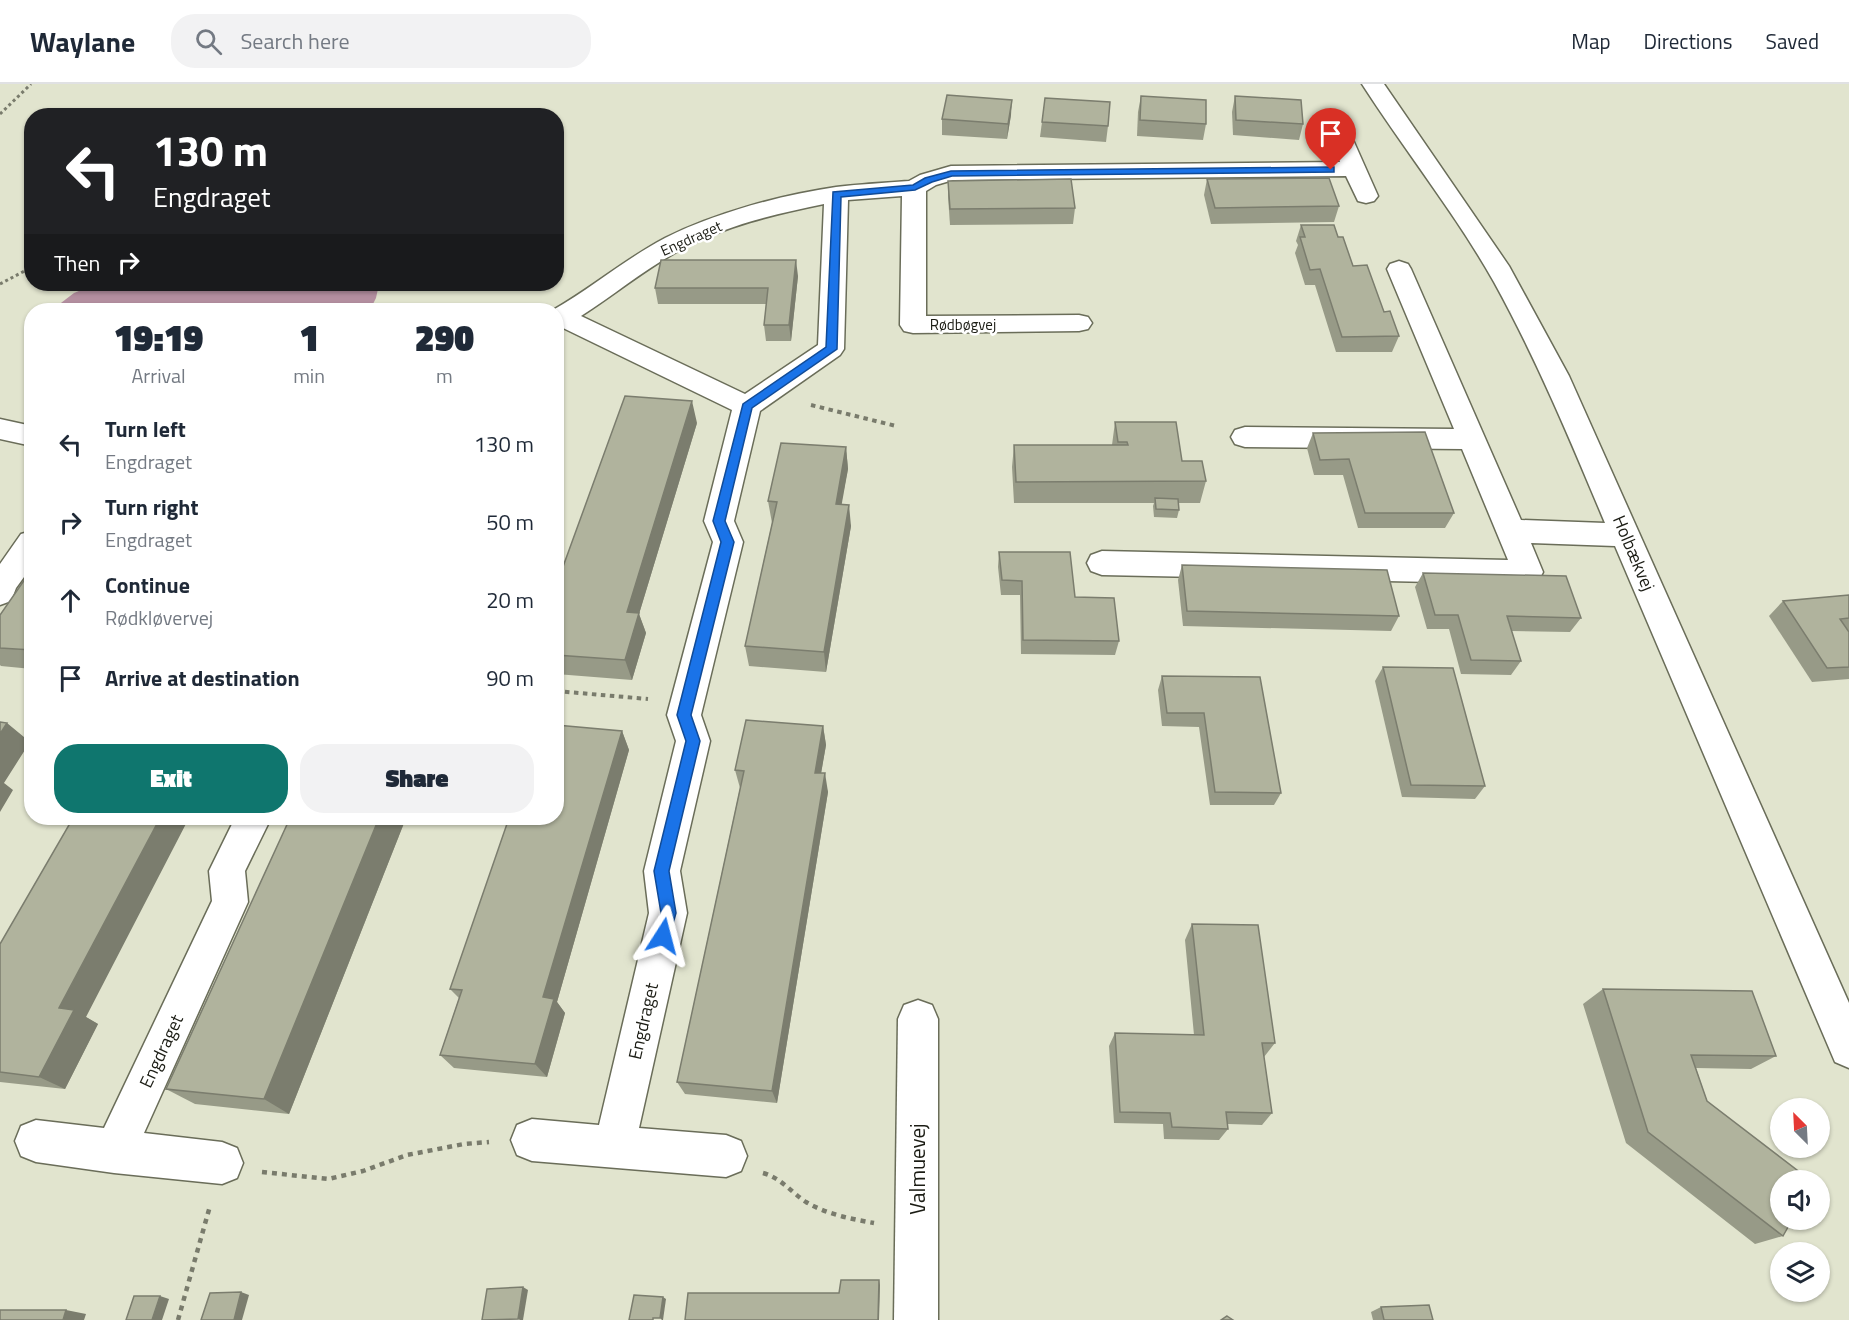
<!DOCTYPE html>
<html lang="en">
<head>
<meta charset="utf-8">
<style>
	:root { --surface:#fff; --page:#f2f2f3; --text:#1f2937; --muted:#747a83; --line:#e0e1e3; --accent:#0f766e }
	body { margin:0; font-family:"Titillium Web",sans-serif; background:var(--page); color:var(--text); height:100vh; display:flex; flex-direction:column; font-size:22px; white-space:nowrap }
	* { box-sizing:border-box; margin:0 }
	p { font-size:20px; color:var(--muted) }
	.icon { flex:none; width:33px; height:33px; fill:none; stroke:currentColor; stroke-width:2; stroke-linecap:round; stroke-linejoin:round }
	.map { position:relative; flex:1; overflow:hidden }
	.details { position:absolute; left:24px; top:219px; width:540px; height:522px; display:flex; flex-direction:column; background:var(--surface); border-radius:24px; box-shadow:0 2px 4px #0004 }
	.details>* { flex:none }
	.guide { position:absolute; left:24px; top:24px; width:540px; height:183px; border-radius:24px; box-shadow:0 2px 4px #0004; background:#202124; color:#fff; overflow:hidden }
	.needle { width:39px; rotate:336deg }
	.controls { position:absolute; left:1770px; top:1014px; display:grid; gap:12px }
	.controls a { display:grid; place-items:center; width:60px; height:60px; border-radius:50%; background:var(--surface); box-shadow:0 2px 4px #0004; font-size:30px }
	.pin { position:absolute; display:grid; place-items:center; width:51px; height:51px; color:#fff; margin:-62px -26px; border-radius:50% 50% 50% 0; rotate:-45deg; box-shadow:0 0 6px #0007 }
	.pin .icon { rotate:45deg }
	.me { position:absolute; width:66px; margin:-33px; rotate:9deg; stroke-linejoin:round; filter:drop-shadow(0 0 4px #0008) }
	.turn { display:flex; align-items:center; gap:21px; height:126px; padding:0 30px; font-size:27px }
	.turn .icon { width:78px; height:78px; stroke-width:2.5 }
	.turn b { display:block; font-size:42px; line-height:51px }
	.then { display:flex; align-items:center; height:57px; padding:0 30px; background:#0003; gap:12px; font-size:22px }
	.eta { display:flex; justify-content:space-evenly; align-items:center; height:102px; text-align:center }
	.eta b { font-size:36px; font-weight:800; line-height:42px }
	.cta { display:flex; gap:12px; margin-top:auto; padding:12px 30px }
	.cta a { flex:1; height:69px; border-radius:24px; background:var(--accent); color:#fff; font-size:24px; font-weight:800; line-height:69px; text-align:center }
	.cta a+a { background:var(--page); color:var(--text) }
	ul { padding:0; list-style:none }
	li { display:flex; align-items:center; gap:18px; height:78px; padding:0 30px }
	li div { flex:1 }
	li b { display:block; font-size:22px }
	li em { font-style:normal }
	header { display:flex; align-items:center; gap:36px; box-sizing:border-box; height:84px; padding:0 30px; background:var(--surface); border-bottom:2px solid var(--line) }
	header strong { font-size:28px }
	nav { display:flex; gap:33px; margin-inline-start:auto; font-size:21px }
	.search { width:420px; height:54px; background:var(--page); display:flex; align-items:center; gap:15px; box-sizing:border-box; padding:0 21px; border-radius:24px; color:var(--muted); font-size:22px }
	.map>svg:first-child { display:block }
	.water { fill:#b48fa0 }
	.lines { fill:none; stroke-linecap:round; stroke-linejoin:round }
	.minor-casing { stroke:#6a6d59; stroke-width:3 }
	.path-far2 { stroke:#797b6c; stroke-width:3; stroke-dasharray:3 3; stroke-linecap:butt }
	.path-far1 { stroke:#797b6c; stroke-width:4; stroke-dasharray:4.5 4.5; stroke-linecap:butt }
	.path { stroke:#797b6c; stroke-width:4.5; stroke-dasharray:5 5; stroke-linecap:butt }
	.minor { fill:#fff; fill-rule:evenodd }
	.wall { fill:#979a87 }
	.shaded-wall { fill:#7b7d6e }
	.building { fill:#b0b39d; stroke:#7b7d6e; stroke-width:1.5 }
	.route { fill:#1a73e8; stroke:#114b97; stroke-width:1.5 }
	.labels { text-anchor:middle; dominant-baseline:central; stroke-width:5; stroke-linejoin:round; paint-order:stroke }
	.far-street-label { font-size:15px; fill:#1b1c14; stroke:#fff }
	.street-label { font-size:18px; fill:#1b1c14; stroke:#fff }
	.near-street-label { font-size:21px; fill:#1b1c14; stroke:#fff }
</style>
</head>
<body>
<header>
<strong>Waylane</strong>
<div class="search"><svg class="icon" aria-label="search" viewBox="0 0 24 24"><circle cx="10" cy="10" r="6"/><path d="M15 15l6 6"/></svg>Search here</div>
<nav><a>Map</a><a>Directions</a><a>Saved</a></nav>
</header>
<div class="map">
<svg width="1849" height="1236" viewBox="0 0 1849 1236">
	<rect width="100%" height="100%" fill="#e1e4ce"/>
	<polygon class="water" points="96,200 379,200 376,214 370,226 57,226 57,222 74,209"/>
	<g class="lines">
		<g class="minor-casing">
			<g id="minor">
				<path d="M1362,0H1384L1509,182L1569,292L1849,919V984L1835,978L1615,462L1531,459L1543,488L1539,496L1528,500L1102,491L1091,487L1087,479L1091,471L1102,467L1508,476L1462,365L1245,363L1235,360L1231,353L1235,346L1245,343L1454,345L1387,185L1390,180L1399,177L1408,180L1411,185L1521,436L1605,439C1571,358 1537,276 1494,198C1455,129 1405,67 1362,0Z"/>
				<path d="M1343,51L1351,53L1354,58L1378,112L1374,117L1366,119L1358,117L1346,92L953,96L936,101L926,107V232L1079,231L1088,233L1092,239L1088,245L1079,247L913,249L904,247L900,241L902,112L848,116L844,265L840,271L760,327L734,437L743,458L701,631L710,657L680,787L687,829L639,1044L726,1051L741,1057L747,1072L741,1087L726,1093L532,1077L517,1071L511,1056L517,1041L532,1035L599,1041L649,829L644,787L676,657L667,631L713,458L704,437L732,326L561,243L556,244V226H553C592,204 625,175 665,154C715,129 781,111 836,103C860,100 885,99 909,97L920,91L951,82L1340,78L1332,58L1335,53ZM824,120L818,261L745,310L581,232C614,211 645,185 680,166C724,142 775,130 824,120Z"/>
				<polygon points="0,335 32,342 32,362 0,355"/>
				<polygon points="32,447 32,482 16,504 11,517 0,521 0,480 21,450"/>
				<polygon points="235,734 271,734 245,787 248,818 144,1049 222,1058 237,1064 243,1079 237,1094 222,1100 114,1089 36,1078 21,1072 15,1057 21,1042 36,1036 104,1044 212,817 209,787"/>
				<polygon points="918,916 932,921 938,935 938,1236 894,1236 898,935 904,921"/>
			</g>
		</g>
		<g class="path-far2">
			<polyline points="0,30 31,0"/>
			<polyline points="0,200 32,183"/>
		</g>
		<g class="path-far1">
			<polyline points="811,321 896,342"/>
			<polyline points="556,607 648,615"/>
		</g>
		<g class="path">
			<polyline points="262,1088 328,1095 363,1087 407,1071 464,1060 489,1058"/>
			<path d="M763,1089C781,1094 791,1108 806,1118C826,1130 851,1135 874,1139"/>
			<polyline points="178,1236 210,1122"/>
		</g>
		<use href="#minor" class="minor"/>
	</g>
	<g class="wall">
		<polygon points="1141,12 1206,40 1203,56 1137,52 1138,28"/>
		<polygon points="1235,12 1303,40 1299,56 1233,51 1232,28"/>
		<polygon points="1011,31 1007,55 942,51 942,35"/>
		<polygon points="1042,38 1108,42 1106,58 1040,53"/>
		<polygon points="1207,95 1339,122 1334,138 1211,140 1204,111"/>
		<polygon points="948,97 1075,124 1073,140 950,141 948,112"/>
		<polygon points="1301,141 1338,153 1353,182 1384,228 1399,252 1392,268 1336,268 1315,201 1305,201 1295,169 1298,161 1296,157"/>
		<polygon points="798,192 791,257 766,257 764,241 766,220 658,220 655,204"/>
		<polygon points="1115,338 1182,377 1206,397 1200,419 1179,419 1179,426 1177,434 1154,433 1153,422 1154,419 1014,419 1012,383 1014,361 1112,361"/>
		<polygon points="697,339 639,530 646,549 632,596 556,590 556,502"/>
		<polygon points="1313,349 1454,429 1445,444 1358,444 1343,391 1314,391 1307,364"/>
		<polygon points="846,363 848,385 841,420 851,442 826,588 749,582 745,562 772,439 768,417"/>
		<polygon points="999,468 1075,513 1119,557 1115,571 1021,570 1020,511 1001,511 998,483"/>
		<polygon points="1182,481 1399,532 1391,547 1183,542 1178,496"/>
		<polygon points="32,485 32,585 1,582 0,581 0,531"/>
		<polygon points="1423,489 1581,534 1570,548 1511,547 1521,577 1511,591 1461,590 1449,545 1427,545 1415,503"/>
		<polygon points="1849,511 1849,595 1812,598 1769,532 1783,517"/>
		<polygon points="1383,583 1485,702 1475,715 1402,713 1375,597"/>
		<polygon points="1162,592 1260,593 1281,709 1274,721 1210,721 1199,643 1162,642 1158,606"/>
		<polygon points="823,642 826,661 821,689 828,708 777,1019 685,1010 677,998 740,704 735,686"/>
		<polygon points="622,647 629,666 557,918 565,929 547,993 454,984 440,971 459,914 450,905"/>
		<polygon points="290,734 406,734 289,1030 195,1020 166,1005"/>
		<polygon points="1192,840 1275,959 1264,973 1272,1029 1262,1041 1228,1040 1228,1045 1219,1056 1164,1055 1163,1040 1114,1039 1109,962 1115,949 1194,951 1185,856"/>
		<polygon points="0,860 86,933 98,940 65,1005 0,998"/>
		<polygon points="1603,905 1776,972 1751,985 1696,984 1707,1017 1783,1152 1755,1160 1626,1059 1583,920"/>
		<polygon points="1381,1223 1433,1236 1373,1236 1371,1228"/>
	</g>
	<g class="shaded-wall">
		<polygon points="1012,16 1011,31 1007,55 1008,40"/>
		<polygon points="796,176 798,192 791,257 789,241"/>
		<polygon points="692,317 697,339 639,530 646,549 632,596 625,576 627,528"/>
		<polygon points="846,363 848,385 838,441 836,420"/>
		<polygon points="849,421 851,442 826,588 824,568"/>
		<polygon points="7,639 30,658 4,699 13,706 0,728 0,650"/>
		<polygon points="823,642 826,661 818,707 815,689"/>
		<polygon points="622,647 629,666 557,918 565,929 547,993 535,980 543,913"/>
		<polygon points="825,689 828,708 777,1019 772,1007"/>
		<polygon points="160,734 189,734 86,933 98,940 65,1005 39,993 59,924"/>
		<polygon points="379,734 406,734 289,1030 264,1015"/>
		<polygon points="879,1196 880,1201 879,1236 878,1236"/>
		<polygon points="523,1203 528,1206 523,1236 520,1236 518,1235"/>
		<polygon points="241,1208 249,1211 242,1236 234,1236"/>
		<polygon points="160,1212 169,1215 162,1236 152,1236"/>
		<polygon points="663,1213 666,1215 663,1236 662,1236 660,1234"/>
		<polygon points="66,1226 86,1230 84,1236 63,1236"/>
	</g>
	<g class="building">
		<polygon points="947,11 1012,16 1008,40 942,35"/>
		<polygon points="1141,12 1206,16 1206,40 1140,36"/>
		<polygon points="1235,12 1301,16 1303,40 1236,36"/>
		<polygon points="1045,14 1110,18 1108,42 1042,38"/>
		<polygon points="1329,94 1339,122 1215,124 1207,95"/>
		<polygon points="1071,95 1075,124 950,125 948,97"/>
		<polygon points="1301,141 1334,141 1338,153 1343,153 1353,182 1367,181 1384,228 1390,227 1399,252 1342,253 1320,185 1310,186 1300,153 1305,153"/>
		<polygon points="661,176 796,176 789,241 764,241 768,204 655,204"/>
		<polygon points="625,312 692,317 627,528 639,529 625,576 556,571 556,535 560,525 556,525 556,502"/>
		<polygon points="1115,338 1176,338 1182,377 1202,377 1206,397 1016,398 1014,361 1128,361 1127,358 1118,358"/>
		<polygon points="1425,348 1454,429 1365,429 1349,375 1320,376 1313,349"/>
		<polygon points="781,359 846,363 836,420 849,421 824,568 745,562 777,418 768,417"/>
		<polygon points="1155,414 1178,415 1179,426 1156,425"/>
		<polygon points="999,468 1070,468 1075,513 1114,514 1119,557 1023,556 1022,497 1002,496"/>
		<polygon points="1182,481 1387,486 1399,532 1187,527"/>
		<polygon points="32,485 32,566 0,564 0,531"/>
		<polygon points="1423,489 1566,492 1581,534 1507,532 1521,577 1471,576 1458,531 1435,531"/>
		<polygon points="1849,511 1849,534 1840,535 1849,548 1849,583 1827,584 1783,517"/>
		<polygon points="1383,583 1453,584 1485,702 1411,701"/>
		<polygon points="1162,592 1260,593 1281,709 1215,708 1204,629 1167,629"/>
		<polygon points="746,636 823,642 815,689 825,689 772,1007 677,998 744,687 735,686"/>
		<polygon points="0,638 7,639 0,650"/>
		<polygon points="556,641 622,647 543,913 554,915 535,980 440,971 462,906 450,905 509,734 556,734"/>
		<polygon points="73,734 160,734 59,924 74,926 39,993 0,988 0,860"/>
		<polygon points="290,734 379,734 264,1015 166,1005"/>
		<polygon points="1192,840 1258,841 1275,959 1262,959 1272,1029 1226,1028 1228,1045 1172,1043 1170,1029 1120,1028 1115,949 1204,951"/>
		<polygon points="1603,905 1752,907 1776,972 1691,971 1707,1017 1810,1096 1780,1096 1780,1136 1792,1136 1783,1152 1648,1048"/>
		<polygon points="841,1196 879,1196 878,1236 685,1236 688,1209 839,1209"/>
		<polygon points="523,1203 518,1235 482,1236 487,1205"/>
		<polygon points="241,1208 234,1236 201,1236 210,1209"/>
		<polygon points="634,1211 663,1213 660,1234 653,1234 653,1236 629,1236"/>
		<polygon points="134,1212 160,1212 152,1236 126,1236"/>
		<polygon points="1429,1221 1433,1236 1384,1236 1381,1223"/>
		<polygon points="0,1226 66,1226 63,1236 0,1236"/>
		<polygon points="1227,1232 1233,1236 1221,1236"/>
	</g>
	<polygon class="route" points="1331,83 1334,83 1334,88 952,92 932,98 915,106 841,113 837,265 752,324 725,437 734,458 691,631 700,657 669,787 676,829 668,858 663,860 657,858 655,852 661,829 654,787 686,657 677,631 721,458 713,437 743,320 826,263 833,108 913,101 925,94 951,87"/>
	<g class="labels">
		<g class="far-street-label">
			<text transform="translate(691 154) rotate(-24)">Engdraget</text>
			<text x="963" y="240">Rødbøgvej</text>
		</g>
		<g class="street-label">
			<text transform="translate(1634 469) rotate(67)">Holbækvej</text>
			<text transform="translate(643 937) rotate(-77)">Engdraget</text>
			<text transform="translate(161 967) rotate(-65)">Engdraget</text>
		</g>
		<g class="near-street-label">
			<text transform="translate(917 1085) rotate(-90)">Valmuevej</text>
		</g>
	</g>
</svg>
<div class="controls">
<a><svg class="needle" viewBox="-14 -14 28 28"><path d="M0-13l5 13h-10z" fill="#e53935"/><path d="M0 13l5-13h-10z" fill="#747a83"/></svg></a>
<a><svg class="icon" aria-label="sound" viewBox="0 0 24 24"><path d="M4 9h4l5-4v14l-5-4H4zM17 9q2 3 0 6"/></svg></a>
<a><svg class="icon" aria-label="layers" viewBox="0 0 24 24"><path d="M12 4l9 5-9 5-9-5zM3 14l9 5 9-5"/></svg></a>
</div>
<div class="pin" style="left:1331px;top:86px;background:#d93025"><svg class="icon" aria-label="arrive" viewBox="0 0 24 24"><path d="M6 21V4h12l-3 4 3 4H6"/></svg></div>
<svg class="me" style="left:663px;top:852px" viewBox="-20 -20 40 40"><path d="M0-17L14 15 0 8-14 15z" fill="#1a73e8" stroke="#fff" stroke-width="4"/></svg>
<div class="guide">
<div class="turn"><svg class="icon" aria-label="left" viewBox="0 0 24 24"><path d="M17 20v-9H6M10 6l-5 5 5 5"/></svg><div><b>130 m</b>Engdraget</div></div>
<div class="then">Then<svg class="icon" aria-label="right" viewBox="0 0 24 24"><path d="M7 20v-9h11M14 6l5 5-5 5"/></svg></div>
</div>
<section class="details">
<div class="eta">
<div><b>19:19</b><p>Arrival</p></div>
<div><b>1</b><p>min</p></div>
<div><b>290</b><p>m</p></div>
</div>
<ul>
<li><svg class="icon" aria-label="left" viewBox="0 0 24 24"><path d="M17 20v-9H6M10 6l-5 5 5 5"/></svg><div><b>Turn left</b><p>Engdraget</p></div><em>130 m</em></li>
<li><svg class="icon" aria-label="right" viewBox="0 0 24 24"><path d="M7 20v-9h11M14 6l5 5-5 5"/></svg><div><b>Turn right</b><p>Engdraget</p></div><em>50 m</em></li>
<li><svg class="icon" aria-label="ahead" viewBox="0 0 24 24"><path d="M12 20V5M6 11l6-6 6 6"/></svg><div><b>Continue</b><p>Rødkløvervej</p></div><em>20 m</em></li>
<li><svg class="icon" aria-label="arrive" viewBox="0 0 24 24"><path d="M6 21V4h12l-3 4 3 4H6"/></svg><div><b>Arrive at destination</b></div><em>90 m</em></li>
</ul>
<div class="cta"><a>Exit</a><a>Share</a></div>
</section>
</div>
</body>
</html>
